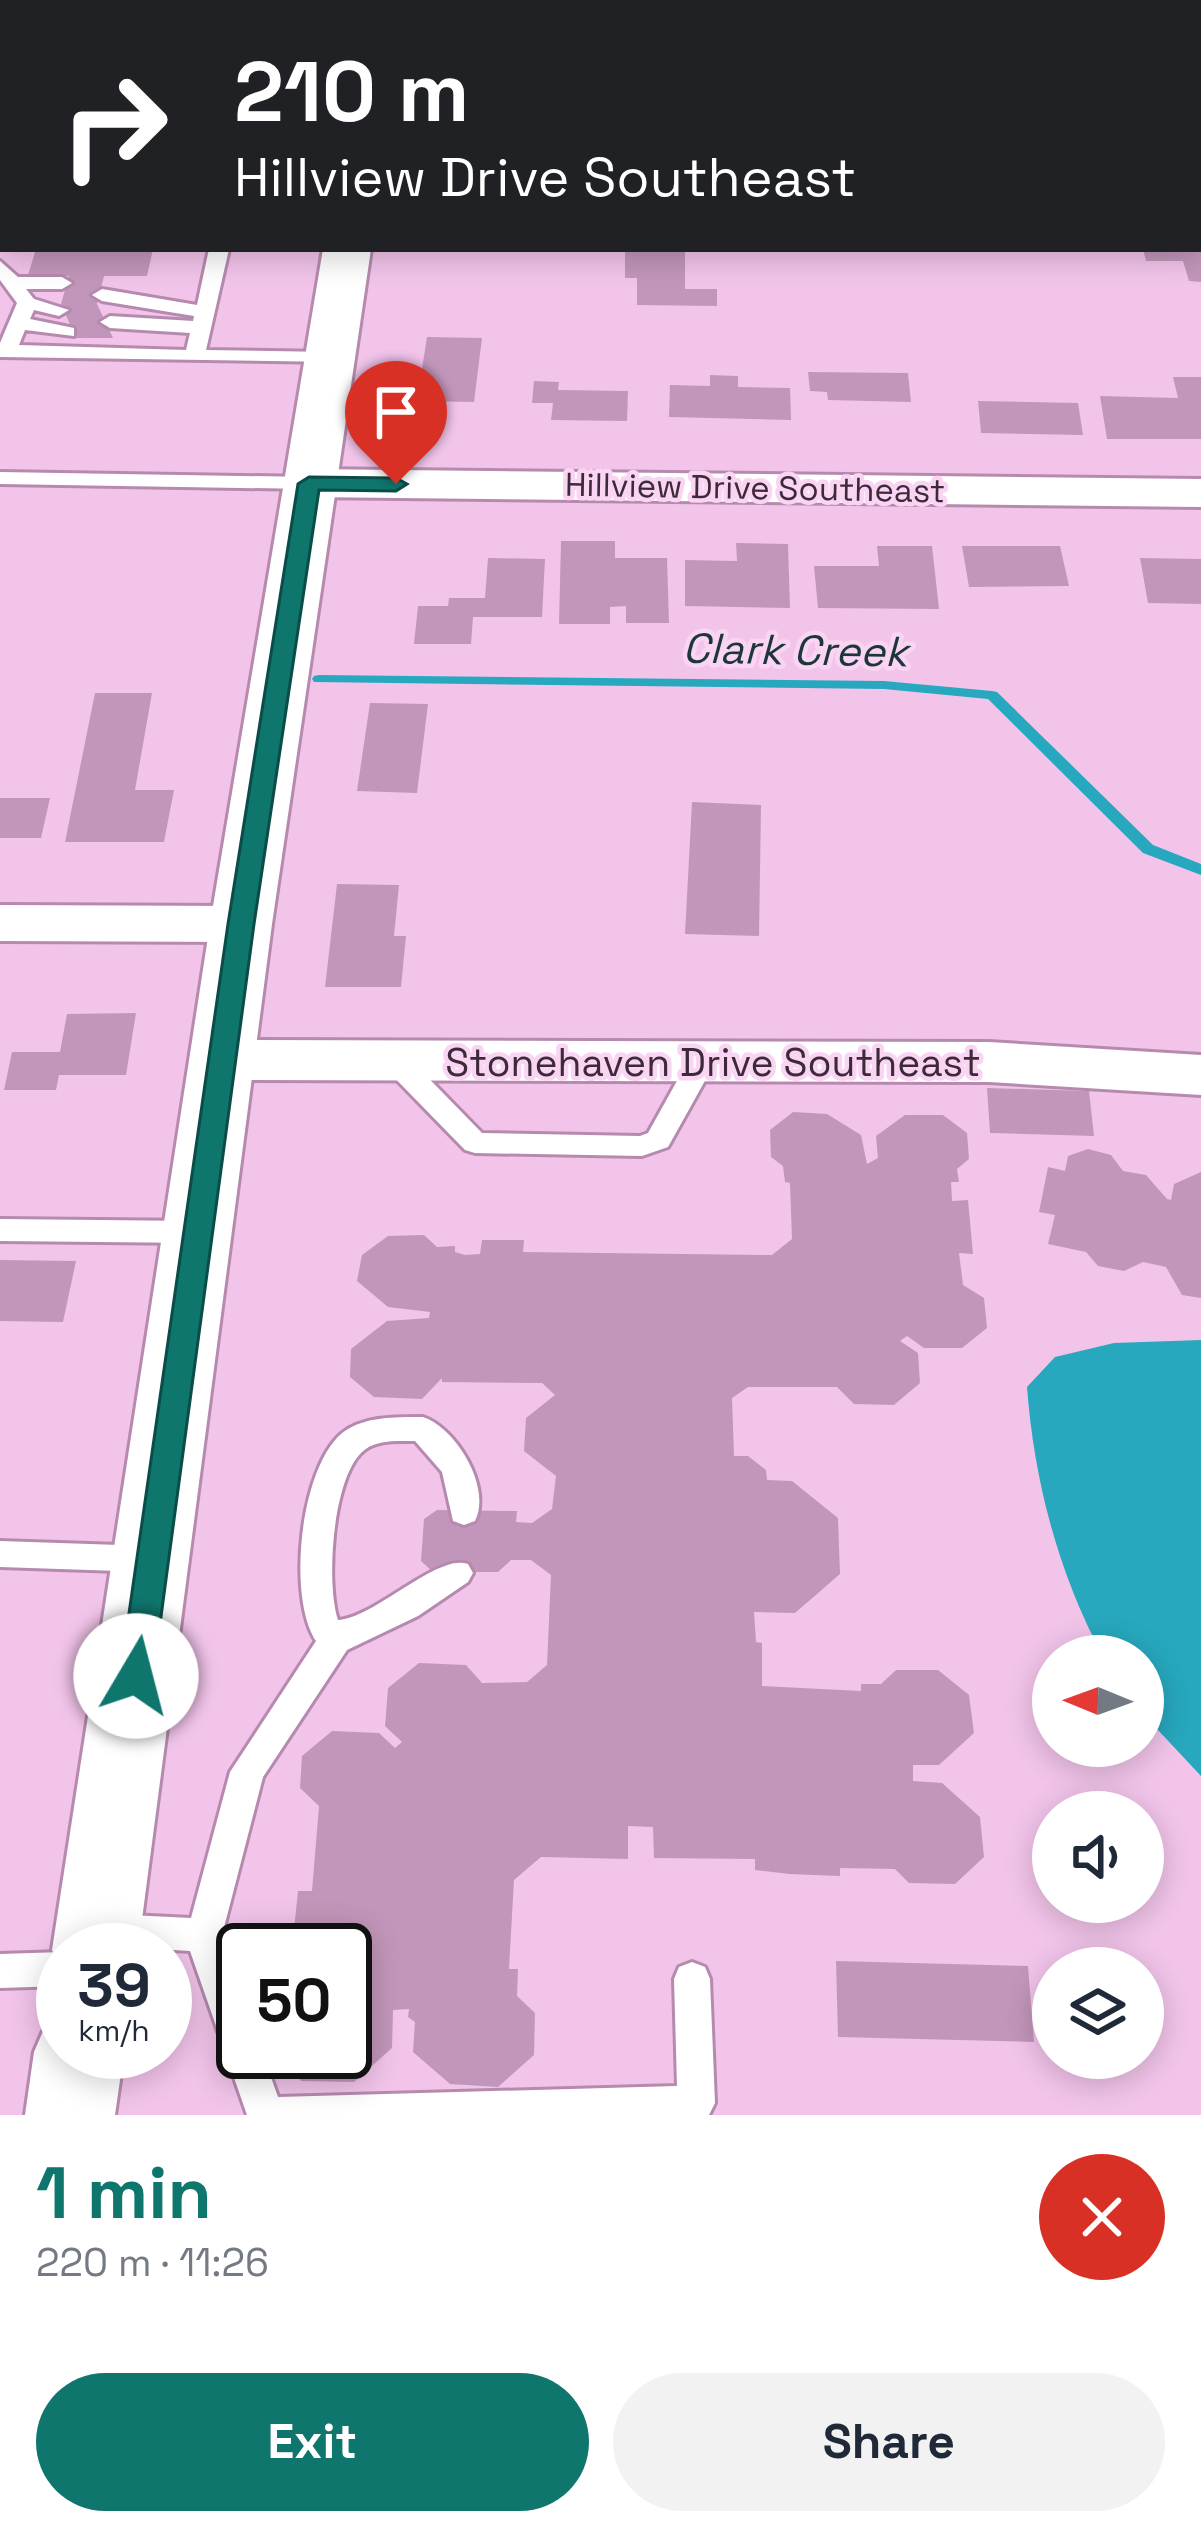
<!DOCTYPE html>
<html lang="en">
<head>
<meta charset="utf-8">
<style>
	:root { --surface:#fff; --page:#f2f2f3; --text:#1f2937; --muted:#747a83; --accent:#0f766e }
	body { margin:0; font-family:"Space Grotesk",sans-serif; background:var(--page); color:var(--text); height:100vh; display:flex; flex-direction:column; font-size:45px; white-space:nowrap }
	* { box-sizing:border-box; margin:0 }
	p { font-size:39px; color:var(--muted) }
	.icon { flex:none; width:66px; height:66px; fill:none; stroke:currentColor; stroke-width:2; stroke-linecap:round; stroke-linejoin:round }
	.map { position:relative; height:2115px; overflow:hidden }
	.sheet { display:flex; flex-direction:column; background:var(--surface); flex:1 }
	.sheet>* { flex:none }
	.hud { position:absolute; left:0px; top:0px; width:1203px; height:252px; box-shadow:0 6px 30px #0003; background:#202124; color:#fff; overflow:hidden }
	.needle { width:78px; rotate:271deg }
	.fabs { position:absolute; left:1032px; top:1635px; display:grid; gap:24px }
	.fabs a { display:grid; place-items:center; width:132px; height:132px; border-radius:50%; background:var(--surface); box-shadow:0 6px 30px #0003; font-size:60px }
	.speed { position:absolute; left:36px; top:1923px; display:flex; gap:24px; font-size:60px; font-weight:700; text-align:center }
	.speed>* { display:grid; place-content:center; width:156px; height:156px; border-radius:50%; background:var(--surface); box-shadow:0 6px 30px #0003; line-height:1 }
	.speed small { font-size:30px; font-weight:400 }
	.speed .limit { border:6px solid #111; border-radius:18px; background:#fff; color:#111 }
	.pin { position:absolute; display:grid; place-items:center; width:102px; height:102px; color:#fff; margin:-123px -51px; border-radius:50% 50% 50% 0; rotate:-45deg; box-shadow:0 0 12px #0007 }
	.pin .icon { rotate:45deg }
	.me { position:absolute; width:132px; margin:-66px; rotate:8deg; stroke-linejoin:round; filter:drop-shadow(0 0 9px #0008) }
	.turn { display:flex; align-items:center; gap:42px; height:252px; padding:0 36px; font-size:54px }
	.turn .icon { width:156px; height:156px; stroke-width:2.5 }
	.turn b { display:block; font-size:84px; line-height:102px }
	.round { display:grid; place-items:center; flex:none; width:126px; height:126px; border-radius:63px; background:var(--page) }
	.head { display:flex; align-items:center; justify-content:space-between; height:204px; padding:0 36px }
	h1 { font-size:72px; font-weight:600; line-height:90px; color:var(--accent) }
	.action { display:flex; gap:24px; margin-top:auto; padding:24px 36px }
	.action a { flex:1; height:138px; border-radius:72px; background:var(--accent); color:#fff; font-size:48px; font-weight:600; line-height:138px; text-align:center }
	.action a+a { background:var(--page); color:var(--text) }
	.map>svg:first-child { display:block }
	.water { fill:#27a8be }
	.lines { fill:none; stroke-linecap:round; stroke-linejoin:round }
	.stream { fill:#27a8be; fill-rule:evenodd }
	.building { fill:#c296ba }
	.lane-casing { stroke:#b68aaf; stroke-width:6 }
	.street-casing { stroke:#b68aaf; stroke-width:6 }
	.secondary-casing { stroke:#b68aaf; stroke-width:6 }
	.primary-casing { stroke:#b68aaf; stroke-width:6 }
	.lane { fill:#fff; fill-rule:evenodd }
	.street { fill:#fff; fill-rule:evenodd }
	.secondary { fill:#fff; fill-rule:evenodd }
	.primary { fill:#fff; fill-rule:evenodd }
	.route { fill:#0f766e; stroke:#0a4d48; stroke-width:3 }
	.labels { text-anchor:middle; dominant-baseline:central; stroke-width:9; stroke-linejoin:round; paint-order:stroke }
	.far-street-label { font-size:33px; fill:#3c2a39; stroke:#fad4f3 }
	.street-label { font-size:39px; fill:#3c2a39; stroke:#fad4f3 }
	.water-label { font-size:42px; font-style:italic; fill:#1c363b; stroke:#fad4f3 }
</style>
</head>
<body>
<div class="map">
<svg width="1201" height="2115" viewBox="0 0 1201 2115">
	<rect width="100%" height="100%" fill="#f2c4ea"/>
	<path class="water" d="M1201,1340V1776L1143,1714V1656H1103C1058,1573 1034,1480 1027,1387L1055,1357L1114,1343Z"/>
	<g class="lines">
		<polygon class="stream" points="319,675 884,681 992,691 997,692 1153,845 1201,864 1201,875 1143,853 988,699 884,689 314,682 312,679 314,676"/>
	</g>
	<g class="building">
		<polygon points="36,249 153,249 147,276 104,276 97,304 113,338 76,338 61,304 69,276 28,275"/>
		<polygon points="625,249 685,249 685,289 717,289 717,306 637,305 637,278 625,278"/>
		<polygon points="1143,249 1201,249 1201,282 1189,281 1183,261 1146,261"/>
		<polygon points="427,337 482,338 474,402 417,401"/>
		<polygon points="808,372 908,373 911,402 828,400 827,392 810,391"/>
		<polygon points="710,375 738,376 738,387 790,388 791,420 669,417 670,385 710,386"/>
		<polygon points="1173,377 1201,377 1201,439 1107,439 1100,396 1178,398"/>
		<polygon points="534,381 559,382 558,390 628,391 627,421 551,420 553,403 532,403"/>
		<polygon points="978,401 1078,403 1083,435 981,433"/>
		<polygon points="561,541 615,541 615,558 667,558 669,623 626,623 626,606 610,607 610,624 559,624"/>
		<polygon points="736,543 788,544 790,608 685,606 685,560 737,561"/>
		<polygon points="877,546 932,546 939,609 818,608 814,566 879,566"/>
		<polygon points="962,546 1060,546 1069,586 969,587"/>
		<polygon points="488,558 545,559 542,617 473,617 471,644 414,644 418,606 448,606 449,598 485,598"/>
		<polygon points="1140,558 1201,559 1201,604 1148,603"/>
		<polygon points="95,693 152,693 135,790 174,790 164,842 65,842"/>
		<polygon points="370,703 428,704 417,793 357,791"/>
		<polygon points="0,798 50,798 41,838 0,838"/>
		<polygon points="692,802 761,805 759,936 685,934"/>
		<polygon points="337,884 399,885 394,936 406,936 401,987 325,987"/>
		<polygon points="136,1013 126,1075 59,1075 56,1090 4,1090 12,1052 60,1052 67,1014"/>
		<polygon points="987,1088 1089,1091 1094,1136 990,1133"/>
		<polygon points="793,1112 827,1114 861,1135 867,1164 878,1158 876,1136 905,1115 943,1115 967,1133 969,1159 957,1169 959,1182 951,1182 952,1201 968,1200 973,1254 959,1253 963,1285 984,1298 987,1328 962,1348 924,1348 907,1336 900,1341 918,1353 920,1383 894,1405 854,1404 837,1387 748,1387 732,1398 734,1456 748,1456 766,1470 767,1480 792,1481 838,1518 840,1574 795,1613 754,1612 756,1642 762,1643 762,1686 861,1691 861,1684 881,1684 896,1670 938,1670 969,1695 974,1733 939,1765 913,1765 913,1781 942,1783 980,1817 984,1857 955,1884 909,1883 895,1869 840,1868 840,1876 789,1874 755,1870 755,1859 654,1858 653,1827 628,1826 628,1859 541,1857 514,1880 509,1969 518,1969 517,1996 535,2013 534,2055 498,2087 450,2084 413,2052 415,2022 408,2017 409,2009 393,2010 392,2048 354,2082 301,2081 274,2052 345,2052 345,1950 311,1950 312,1941 293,1939 298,1891 312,1891 319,1806 300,1788 302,1756 332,1731 379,1733 395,1748 402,1742 385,1726 388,1688 419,1663 466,1665 482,1683 527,1682 547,1665 551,1575 531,1560 511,1560 498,1572 433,1572 421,1561 424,1519 437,1510 517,1511 516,1522 532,1523 552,1509 556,1476 524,1451 526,1418 555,1395 542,1383 442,1382 442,1378 422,1399 374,1397 350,1377 351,1349 387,1321 429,1318 430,1312 388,1307 357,1281 362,1255 388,1236 424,1235 437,1247 455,1246 455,1252 465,1255 480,1254 482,1240 524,1240 523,1252 772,1255 792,1239 790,1183 785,1182 783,1166 771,1157 770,1130"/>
		<polygon points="1088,1149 1111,1155 1123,1171 1146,1175 1167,1199 1171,1200 1174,1184 1201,1172 1201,1298 1182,1295 1166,1267 1143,1262 1124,1271 1098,1266 1086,1252 1048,1244 1055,1215 1039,1212 1048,1167 1065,1171 1068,1156"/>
		<polygon points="0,1260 76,1261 63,1322 0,1321"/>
		<polygon points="836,1961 1028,1966 1034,2042 838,2037"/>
	</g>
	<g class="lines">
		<g class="lane-casing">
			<g id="lane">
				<polygon points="601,0 617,0 619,3 603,3"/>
				<polygon points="673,0 689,0 691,3 675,3"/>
				<rect x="837" y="0" width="16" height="3"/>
				<polygon points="3,22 3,32 0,33 0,23"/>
				<polygon points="3,56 3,66 0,67 0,57"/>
				<polygon points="3,200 3,212 0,213 0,201"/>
				<polygon points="209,249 229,249 206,350 329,352 339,358 336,362 0,357 0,343 17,303 0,280 0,261 18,277 62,277 72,283 62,289 26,289 34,299 69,310 59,316 34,310 30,319 74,328 74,336 25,330 19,345 186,350 190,333 110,328 100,322 110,316 193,321 194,316 102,301 92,295 102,289 197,305"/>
				<polygon points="0,472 309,477 320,483 309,489 0,484"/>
				<polygon points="394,1050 404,1053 482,1133 640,1136 648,1133 692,1054 702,1051 716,1061 668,1147 642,1156 475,1153 465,1150 384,1067 380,1060"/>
				<polygon points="0,1219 196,1221 206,1224 210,1232 206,1240 196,1243 0,1241"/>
				<path d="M423,1417C456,1428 492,1487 475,1521L464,1525L453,1521L442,1472L415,1441C397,1441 374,1439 361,1453C332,1482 326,1584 338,1620C375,1618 437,1553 468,1564L473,1573L468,1582L418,1616L347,1650L263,1777L221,1939L243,1999V2052H262L278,2097L677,2086L674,1979L679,1967L692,1962L705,1967L710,1979L715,2103L709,2115H247L190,1951L109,1946L96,1942L91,1930L96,1918L109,1914L191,1918L230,1772L316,1641C287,1597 300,1470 341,1434C362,1416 397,1417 423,1417Z"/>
				<polygon points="0,1541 149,1546 160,1550 165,1559 160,1568 149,1572 0,1567"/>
				<polygon points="63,1952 63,1986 0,1988 0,1954"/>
			</g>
		</g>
		<g class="street-casing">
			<g id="street">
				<polygon points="983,0 1019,0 1020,3 984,3"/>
				<rect x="1200" y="161" width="1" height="24"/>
				<polygon points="309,469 1201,479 1201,507 309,497 293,493 286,483 293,473"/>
				<polygon points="0,905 241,906 260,911 268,924 260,937 241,942 0,941"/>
				<polygon points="224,1040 989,1042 1201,1055 1201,1095 989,1082 224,1080 204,1074 195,1060 204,1046"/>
			</g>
		</g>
		<g class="secondary-casing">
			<g id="secondary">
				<rect x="367" y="0" width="42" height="3"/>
				<polygon points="323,249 371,249 272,924 138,1950 63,1950 63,1976 52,1950 210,924"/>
				<polygon points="63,2016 63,2052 124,2052 115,2115 25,2115 34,2052 47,2022"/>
			</g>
		</g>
		<g class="primary-casing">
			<g id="primary">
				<polygon points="511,0 565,0 509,3"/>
				<rect x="0" y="113" width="3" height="26"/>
			</g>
		</g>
		<use href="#lane" class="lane"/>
		<use href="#street" class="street"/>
		<use href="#secondary" class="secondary"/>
		<use href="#primary" class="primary"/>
	</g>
	<polygon class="route" points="309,477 396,478 407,484 396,491 319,490 254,924 153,1676 148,1687 136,1691 125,1687 120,1676 228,924 298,484"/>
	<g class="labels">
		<g class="far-street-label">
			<text transform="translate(755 488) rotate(1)">Hillview Drive Southeast</text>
		</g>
		<g class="street-label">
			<text x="713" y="1062">Stonehaven Drive Southeast</text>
		</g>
		<g class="water-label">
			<text transform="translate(795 650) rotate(1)">Clark Creek</text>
		</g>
	</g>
</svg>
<div class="fabs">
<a><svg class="needle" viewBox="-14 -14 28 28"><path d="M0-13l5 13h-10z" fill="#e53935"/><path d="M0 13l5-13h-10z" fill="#747a83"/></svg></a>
<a><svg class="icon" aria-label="sound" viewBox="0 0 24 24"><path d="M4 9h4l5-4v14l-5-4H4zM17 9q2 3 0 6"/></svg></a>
<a><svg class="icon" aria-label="layers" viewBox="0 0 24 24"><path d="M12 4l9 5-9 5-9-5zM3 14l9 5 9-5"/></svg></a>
</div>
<div class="speed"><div>39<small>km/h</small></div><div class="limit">50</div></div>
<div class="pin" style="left:396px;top:484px;background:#d93025"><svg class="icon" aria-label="arrive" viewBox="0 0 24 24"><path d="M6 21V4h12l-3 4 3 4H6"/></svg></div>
<svg class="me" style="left:136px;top:1676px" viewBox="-20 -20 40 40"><circle r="19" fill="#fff"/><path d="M0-13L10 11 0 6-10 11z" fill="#0f766e"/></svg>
<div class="hud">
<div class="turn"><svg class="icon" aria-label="right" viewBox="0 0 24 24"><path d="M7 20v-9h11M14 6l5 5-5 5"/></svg><div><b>210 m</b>Hillview Drive Southeast</div></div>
</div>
</div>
<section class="sheet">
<div class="head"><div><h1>1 min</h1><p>220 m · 11:26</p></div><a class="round" style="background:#d93025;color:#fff"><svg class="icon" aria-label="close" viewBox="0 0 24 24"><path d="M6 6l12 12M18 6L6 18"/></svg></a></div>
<div class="action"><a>Exit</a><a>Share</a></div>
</section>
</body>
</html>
